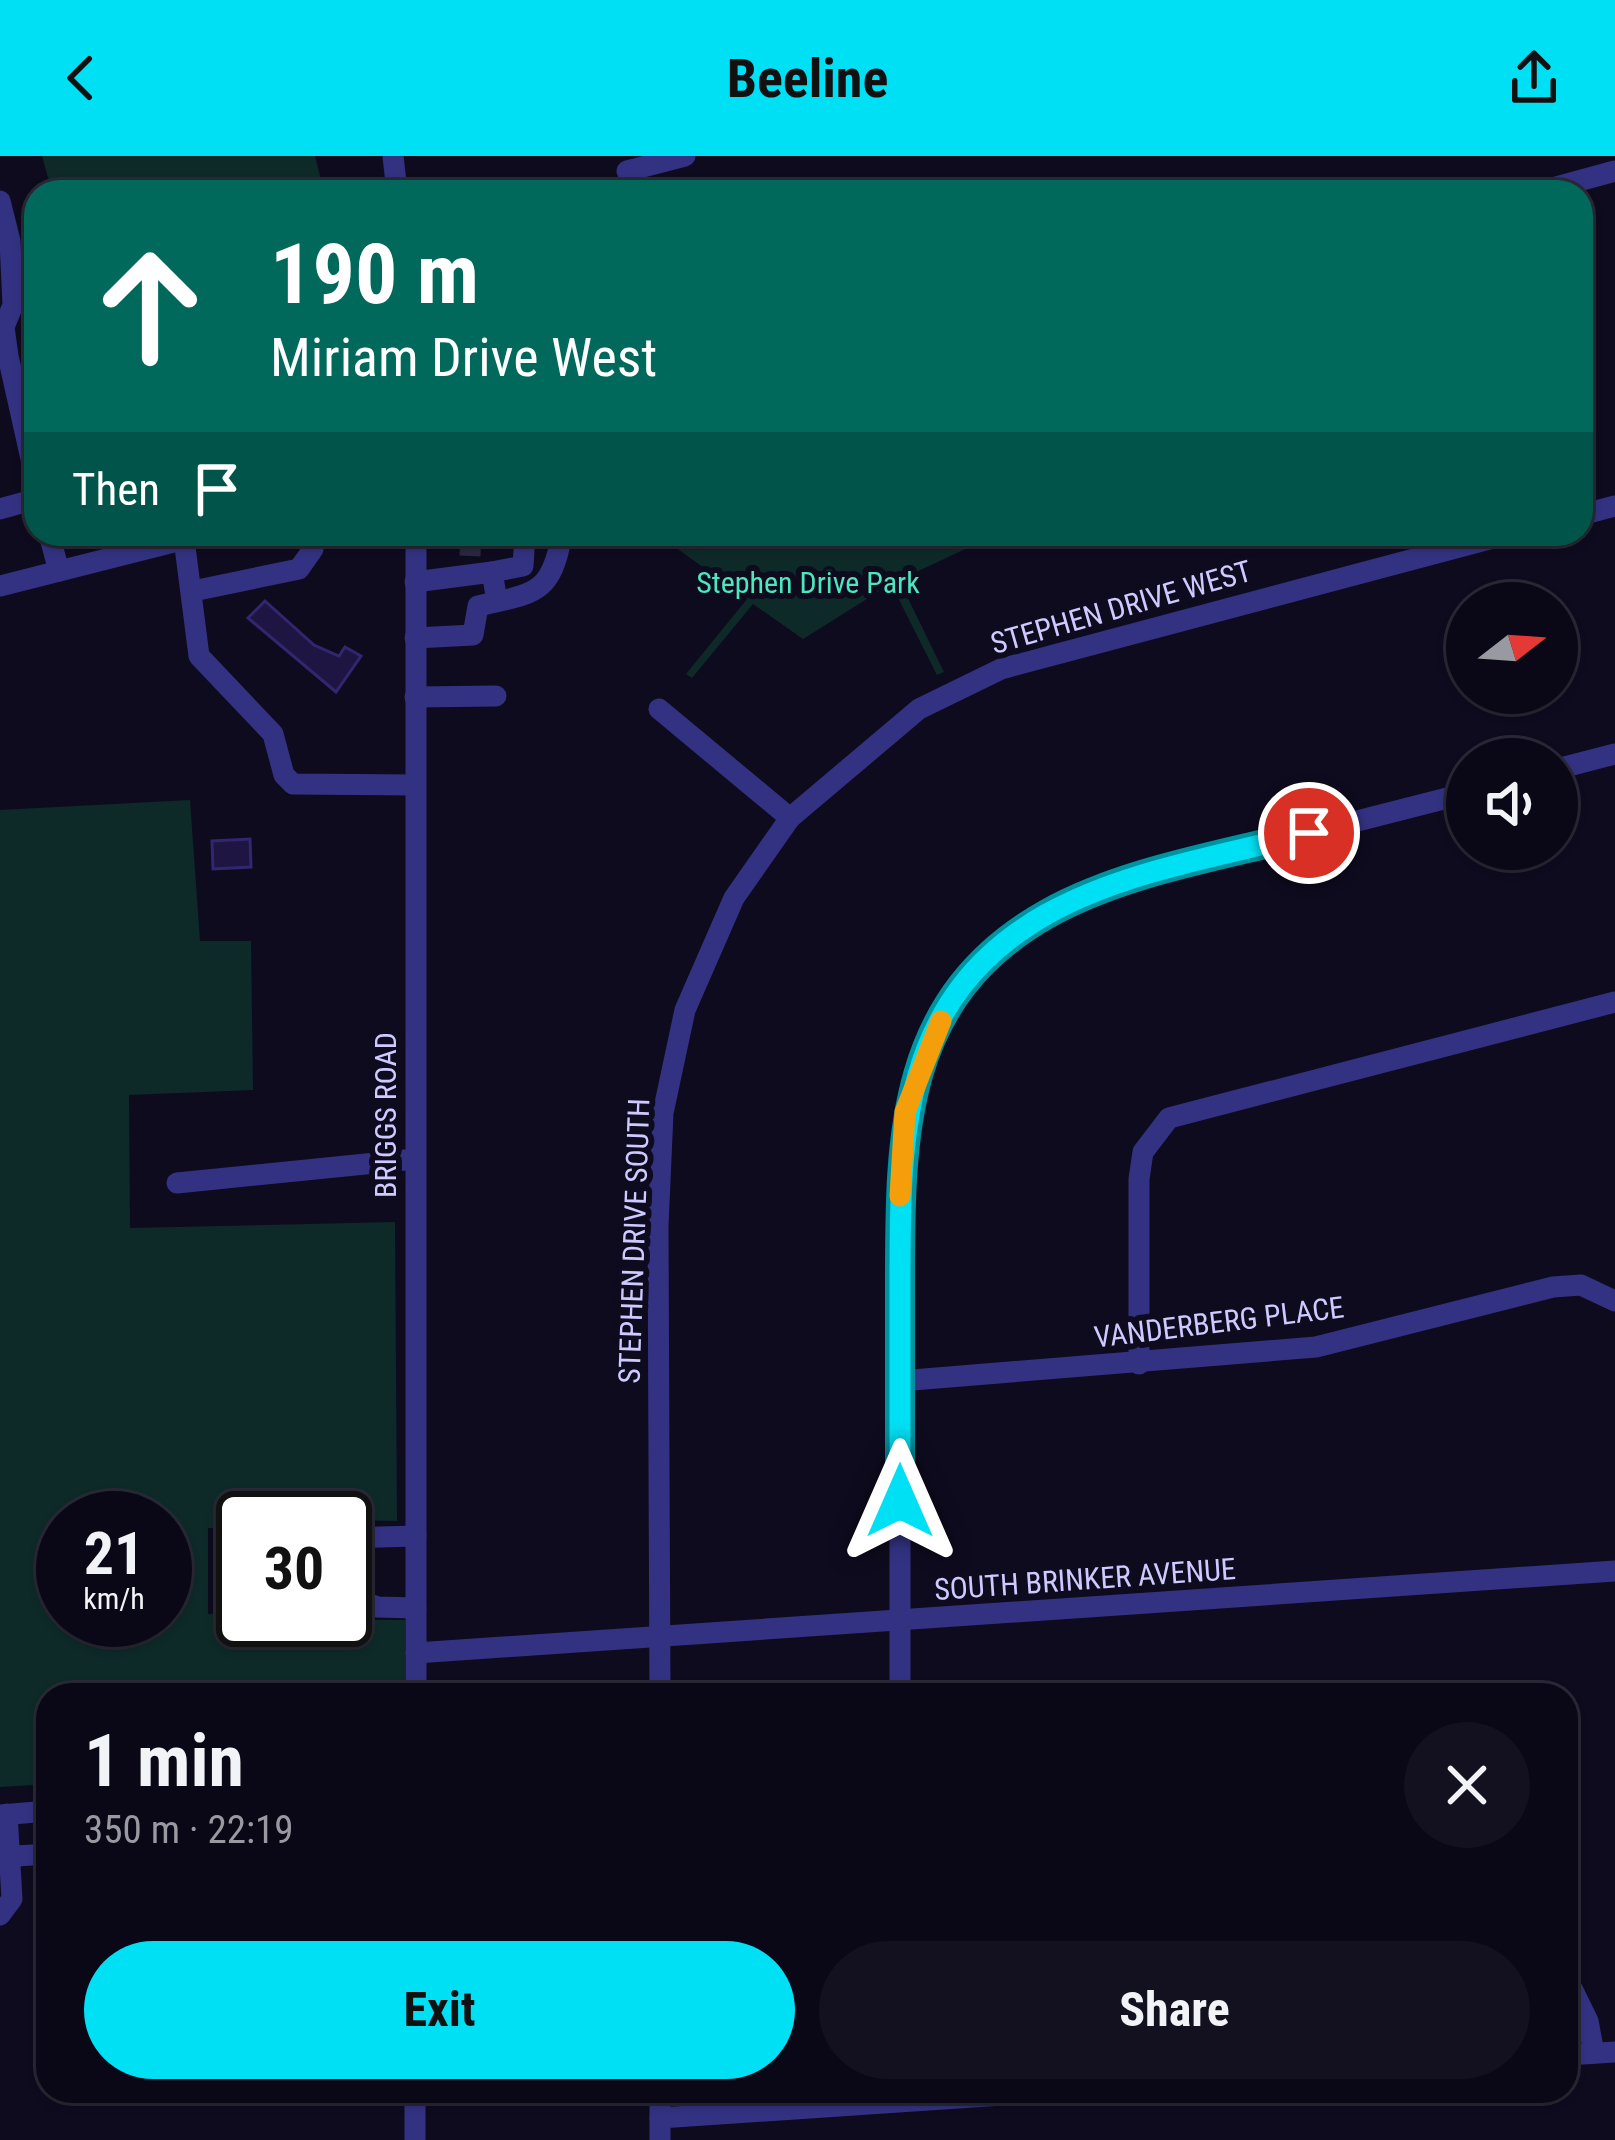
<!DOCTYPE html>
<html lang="en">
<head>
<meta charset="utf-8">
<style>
	:root { --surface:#0a0817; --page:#131120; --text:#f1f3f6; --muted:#999aa1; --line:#2a2936; --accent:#00e0f4 }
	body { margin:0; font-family:"Roboto Condensed",sans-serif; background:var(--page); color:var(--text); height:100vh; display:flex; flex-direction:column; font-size:45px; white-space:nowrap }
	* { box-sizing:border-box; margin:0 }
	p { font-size:39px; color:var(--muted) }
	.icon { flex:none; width:66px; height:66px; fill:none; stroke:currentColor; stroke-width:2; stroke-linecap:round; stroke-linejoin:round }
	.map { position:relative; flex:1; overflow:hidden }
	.details { position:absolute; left:36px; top:1527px; width:1542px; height:420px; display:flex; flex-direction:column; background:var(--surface); border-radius:36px; box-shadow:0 3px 9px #0004,0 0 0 3px var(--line) }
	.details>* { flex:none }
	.guide { position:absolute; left:24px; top:24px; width:1569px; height:366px; border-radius:36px; box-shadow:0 3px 9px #0004,0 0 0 3px var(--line); background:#00695c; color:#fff; overflow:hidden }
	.needle { width:78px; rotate:73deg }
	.tools { position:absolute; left:1446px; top:426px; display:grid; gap:24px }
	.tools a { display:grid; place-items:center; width:132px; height:132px; border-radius:50%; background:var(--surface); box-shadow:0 3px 9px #0004,0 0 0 3px var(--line); font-size:60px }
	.speed { position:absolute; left:36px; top:1335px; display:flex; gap:24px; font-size:60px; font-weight:700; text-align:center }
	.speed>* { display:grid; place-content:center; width:156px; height:156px; border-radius:50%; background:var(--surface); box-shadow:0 3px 9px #0004,0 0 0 3px var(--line); line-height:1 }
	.speed small { font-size:30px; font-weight:400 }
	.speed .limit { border:6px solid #111; border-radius:18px; background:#fff; color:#111 }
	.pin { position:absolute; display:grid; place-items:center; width:102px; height:102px; color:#fff; margin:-51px; border:6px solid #fff; border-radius:50%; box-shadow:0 3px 12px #0007 }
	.me { position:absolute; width:132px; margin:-66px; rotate:0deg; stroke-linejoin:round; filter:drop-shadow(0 0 9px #0008) }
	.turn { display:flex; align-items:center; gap:42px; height:252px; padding:0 48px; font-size:54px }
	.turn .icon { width:156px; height:156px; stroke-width:2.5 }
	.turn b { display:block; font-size:84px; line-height:102px }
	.then { display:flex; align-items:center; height:114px; padding:0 48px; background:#0003; gap:24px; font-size:45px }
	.round { display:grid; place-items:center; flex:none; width:126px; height:126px; border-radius:63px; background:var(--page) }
	.summary { display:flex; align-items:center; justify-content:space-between; height:204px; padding:0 48px }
	h1 { font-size:72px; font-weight:700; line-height:90px }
	.action { display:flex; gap:24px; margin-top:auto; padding:24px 48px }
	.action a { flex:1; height:138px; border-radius:72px; background:var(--accent); color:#111; font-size:48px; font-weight:700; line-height:138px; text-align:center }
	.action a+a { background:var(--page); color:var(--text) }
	header { display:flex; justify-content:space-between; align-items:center; height:156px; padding:0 48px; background:var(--accent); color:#111; font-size:54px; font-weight:700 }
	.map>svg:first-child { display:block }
	.green { fill:#0d2a28; fill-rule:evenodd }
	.building { fill:#1e1542; stroke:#332670; stroke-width:3 }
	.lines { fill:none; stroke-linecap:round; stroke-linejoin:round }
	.minor-tunnel { stroke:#2b2841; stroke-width:21; stroke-dasharray:21 10; stroke-linecap:butt }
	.minor { stroke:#333282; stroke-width:21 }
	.route-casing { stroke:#00929f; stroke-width:30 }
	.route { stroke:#00e0f4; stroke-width:21 }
	.slow { stroke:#f59e0b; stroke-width:21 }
	.labels { text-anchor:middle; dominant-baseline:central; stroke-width:12; stroke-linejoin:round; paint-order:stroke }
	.park-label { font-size:30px; fill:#4de7be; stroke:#0e0b1f }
	.street-label { font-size:30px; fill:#cec9ff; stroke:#0e0b1f }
</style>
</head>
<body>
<header><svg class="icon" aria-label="back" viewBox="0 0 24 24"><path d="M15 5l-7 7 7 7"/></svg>Beeline<svg class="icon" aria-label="share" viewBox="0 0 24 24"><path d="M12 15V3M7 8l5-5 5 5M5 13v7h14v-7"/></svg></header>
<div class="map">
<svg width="1615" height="1984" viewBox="0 0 1615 1984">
	<rect width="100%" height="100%" fill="#0e0b1f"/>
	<g class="green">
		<polygon points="42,0 315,0 324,36 52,36"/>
		<polygon points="725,378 989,378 989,382 899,424 944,516 937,519 891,428 803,483 753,448 692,522 686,518 747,443 675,391"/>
		<path d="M190,644L200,785H251L253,934L129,939L130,1072L395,1066L397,1365L243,1362V1371L208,1372V1458L243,1459V1464H405V1539H48V1628L0,1631V654ZM63,1362H165V1464H63Z"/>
	</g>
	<g class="building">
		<polygon points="265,445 314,489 339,500 345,491 361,500 336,536 248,462"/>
		<polygon points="250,683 251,711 213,713 212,685"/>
	</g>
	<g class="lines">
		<polyline class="minor-tunnel" points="470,400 471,378"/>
		<g class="minor">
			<polyline points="393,0 397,36"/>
			<polyline points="627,15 685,0"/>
			<polyline points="1538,36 1615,15"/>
			<polyline points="0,45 10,85 13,149 4,171 8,200 36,325"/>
			<polyline points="0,353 36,343"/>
			<polyline points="1581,359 1615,350"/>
			<polyline points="49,378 59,415"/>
			<polyline points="184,383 199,500 273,578 284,619 293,628 415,629"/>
			<polyline points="492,416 523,410 525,378"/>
			<polyline points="415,426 492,416 497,445"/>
			<polyline points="0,430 205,378"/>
			<polyline points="193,435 299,413 313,393 310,378"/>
			<path d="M415,482L473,479L478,450C534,437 551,440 562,378"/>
			<polyline points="415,541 496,540"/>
			<polyline points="659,553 790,662"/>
			<polyline points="1557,613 1615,598"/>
			<polyline points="177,1027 415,1003"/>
			<polyline points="1139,1208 1139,1023 1143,996 1169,962 1615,846"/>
			<polyline points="900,1225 1316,1191 1553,1131 1581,1129 1615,1145"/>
			<polyline points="345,1382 416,1380"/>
			<polyline points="345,1440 378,1451 416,1452"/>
			<polyline points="416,1497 1615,1415"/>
			<polyline points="416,1539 416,378"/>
			<polyline points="660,1539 658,1070 663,957 685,854 734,742 790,662 919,553 1001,513 1508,378"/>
			<path d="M900,1539V1016C919,797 1036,748 1228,698C1308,678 1387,657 1467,637"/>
			<polyline points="0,1659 48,1655"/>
			<polyline points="1,1701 48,1698"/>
			<polyline points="0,1759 12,1743 7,1658"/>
			<polyline points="1566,1820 1588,1865 1594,1897"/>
			<polyline points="1566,1899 1615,1896"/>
			<polyline points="415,1935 415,1984"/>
			<polyline points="660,1935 660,1984"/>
			<polyline points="660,1962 1063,1935"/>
		</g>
	</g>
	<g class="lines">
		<g class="route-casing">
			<path id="route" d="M900,1345C900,1272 900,1199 900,1126C900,978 900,841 1047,758C1126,714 1222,700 1309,677"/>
		</g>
		<use href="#route" class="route"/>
		<polyline class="slow" points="900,1040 905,956 941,865"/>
	</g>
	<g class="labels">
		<g class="park-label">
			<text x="808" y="426">Stephen Drive Park</text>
		</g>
		<g class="street-label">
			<text transform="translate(1121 451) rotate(-16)">STEPHEN DRIVE WEST</text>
			<text transform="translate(385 959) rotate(-90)">BRIGGS ROAD</text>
			<text transform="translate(634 1085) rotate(-88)">STEPHEN DRIVE SOUTH</text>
			<text transform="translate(1219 1166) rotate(-7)">VANDERBERG PLACE</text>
			<text transform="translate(1085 1423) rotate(-4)">SOUTH BRINKER AVENUE</text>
		</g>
	</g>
</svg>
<div class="tools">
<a><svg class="needle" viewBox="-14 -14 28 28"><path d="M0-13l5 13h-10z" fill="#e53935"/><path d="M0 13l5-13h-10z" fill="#999aa1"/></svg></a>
<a><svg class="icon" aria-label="sound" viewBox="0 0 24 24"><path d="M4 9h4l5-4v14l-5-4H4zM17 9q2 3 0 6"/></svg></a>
</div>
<div class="speed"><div>21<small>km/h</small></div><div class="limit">30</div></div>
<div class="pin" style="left:1309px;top:677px;background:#d93025"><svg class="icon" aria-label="arrive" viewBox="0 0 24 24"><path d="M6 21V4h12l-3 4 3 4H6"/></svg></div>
<svg class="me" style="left:900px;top:1345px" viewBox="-20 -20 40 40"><path d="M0-17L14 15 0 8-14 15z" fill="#00e0f4" stroke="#fff" stroke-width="4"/></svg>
<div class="guide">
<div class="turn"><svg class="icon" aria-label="ahead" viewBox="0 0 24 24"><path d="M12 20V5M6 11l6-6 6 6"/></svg><div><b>190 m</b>Miriam Drive West</div></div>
<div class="then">Then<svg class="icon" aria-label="arrive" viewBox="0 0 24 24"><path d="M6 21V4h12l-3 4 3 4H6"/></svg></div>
</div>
<section class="details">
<div class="summary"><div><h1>1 min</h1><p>350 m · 22:19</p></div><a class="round"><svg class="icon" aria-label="close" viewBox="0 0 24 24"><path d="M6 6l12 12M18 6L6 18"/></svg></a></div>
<div class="action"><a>Exit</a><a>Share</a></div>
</section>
</div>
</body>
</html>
